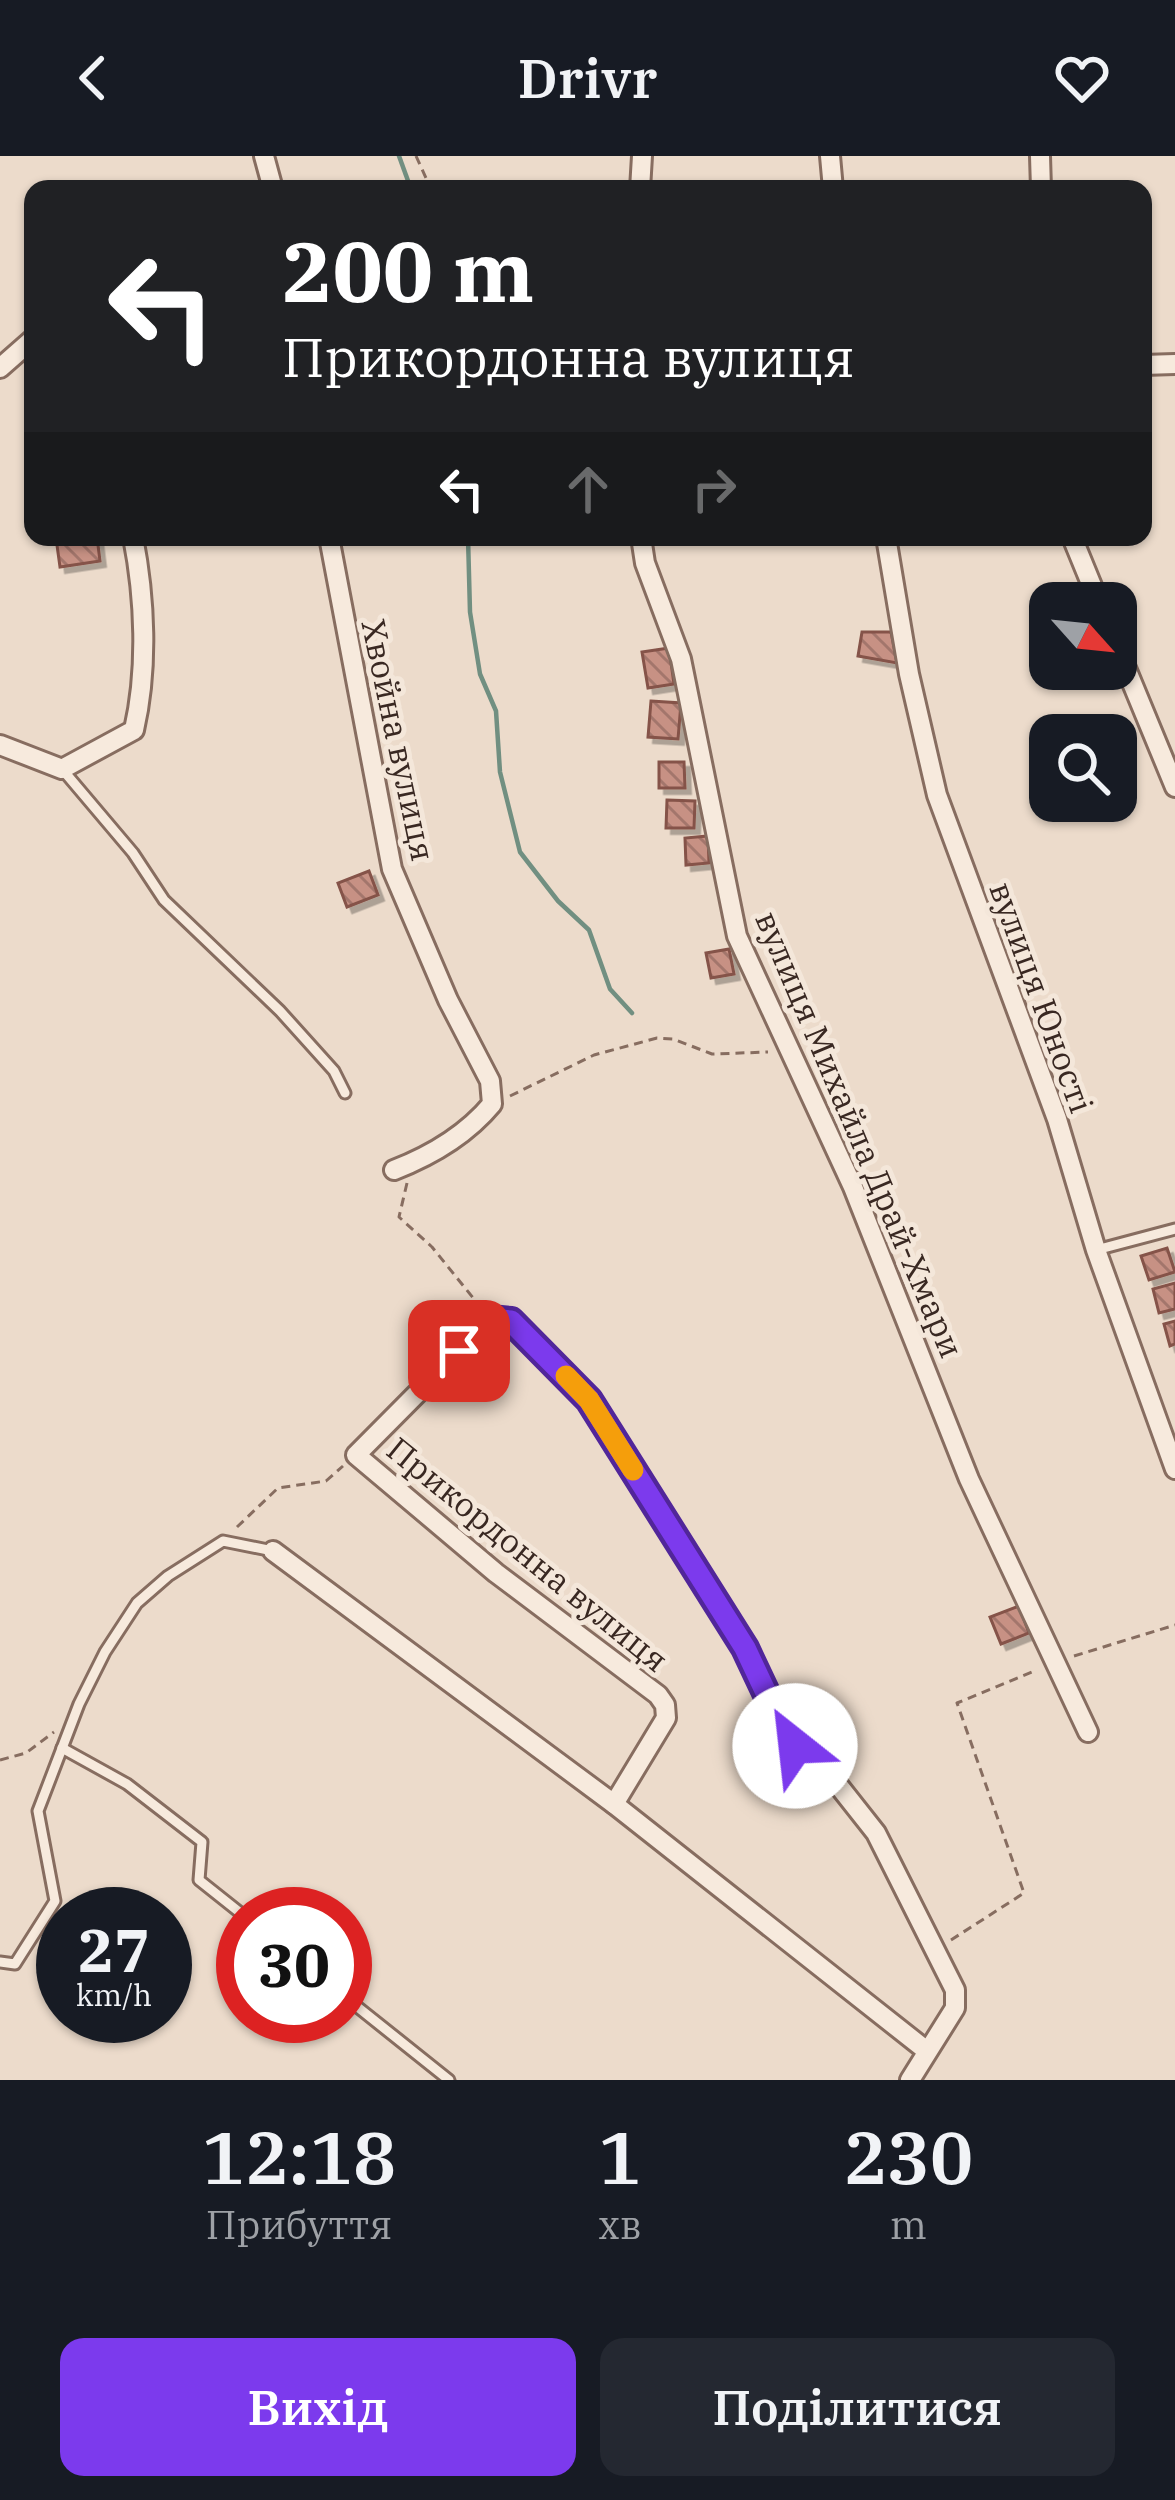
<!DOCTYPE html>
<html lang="uk">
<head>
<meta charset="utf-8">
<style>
	:root { --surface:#171b24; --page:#242831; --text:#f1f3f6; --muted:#9ea1a6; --accent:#7c3aed }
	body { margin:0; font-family:"IBM Plex Serif",serif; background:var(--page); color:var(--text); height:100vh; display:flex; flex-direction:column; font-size:45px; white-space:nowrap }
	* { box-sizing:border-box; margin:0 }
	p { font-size:39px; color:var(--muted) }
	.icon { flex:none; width:66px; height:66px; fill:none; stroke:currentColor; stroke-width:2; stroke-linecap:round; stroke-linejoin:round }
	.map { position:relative; height:1924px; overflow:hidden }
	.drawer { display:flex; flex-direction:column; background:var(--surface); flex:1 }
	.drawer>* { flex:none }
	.hud { position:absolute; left:24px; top:24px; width:1128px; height:366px; border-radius:24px; box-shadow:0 3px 9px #0004; background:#202124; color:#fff; overflow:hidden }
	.needle { width:78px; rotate:117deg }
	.tools { position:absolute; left:1029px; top:426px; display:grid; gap:24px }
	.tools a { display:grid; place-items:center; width:108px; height:108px; border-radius:24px; background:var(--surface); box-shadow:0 3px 9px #0004; font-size:60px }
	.speed { position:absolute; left:36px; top:1731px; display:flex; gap:24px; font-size:60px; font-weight:700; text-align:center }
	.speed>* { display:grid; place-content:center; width:156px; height:156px; border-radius:50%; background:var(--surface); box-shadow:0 3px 9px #0004; line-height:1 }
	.speed small { font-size:30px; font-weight:400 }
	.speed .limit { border:18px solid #d22; background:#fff; color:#111 }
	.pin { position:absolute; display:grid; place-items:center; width:102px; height:102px; color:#fff; margin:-51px; border-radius:24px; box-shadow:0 6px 18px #0006 }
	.me { position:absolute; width:132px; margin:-66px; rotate:331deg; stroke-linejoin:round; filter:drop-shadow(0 0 9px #0008) }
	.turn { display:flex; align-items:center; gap:42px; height:252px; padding:0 60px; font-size:54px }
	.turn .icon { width:156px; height:156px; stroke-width:2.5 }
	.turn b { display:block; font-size:84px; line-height:102px }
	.lanes { display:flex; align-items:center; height:114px; padding:0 60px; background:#0003; justify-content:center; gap:60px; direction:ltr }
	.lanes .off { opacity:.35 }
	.eta { display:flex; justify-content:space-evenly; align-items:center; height:204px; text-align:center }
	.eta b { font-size:72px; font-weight:600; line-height:84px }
	.cta { display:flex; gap:24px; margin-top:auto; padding:24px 60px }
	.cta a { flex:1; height:138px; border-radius:24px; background:var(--accent); color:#fff; font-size:48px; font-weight:600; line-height:138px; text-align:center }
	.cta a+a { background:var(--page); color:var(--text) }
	header { display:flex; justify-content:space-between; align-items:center; height:156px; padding:0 60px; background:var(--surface); font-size:54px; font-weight:600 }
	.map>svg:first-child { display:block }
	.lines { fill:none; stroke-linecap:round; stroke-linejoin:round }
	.stream { stroke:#718f81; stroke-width:4.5 }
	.building { fill:url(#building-back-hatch); stroke:#855348; stroke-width:3; filter:url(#shadow) }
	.service-casing { stroke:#876d60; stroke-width:15 }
	.minor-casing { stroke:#876d60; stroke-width:24 }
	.path { stroke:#876d60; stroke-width:3; stroke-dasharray:9 6; stroke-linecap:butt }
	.service { stroke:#f7eadd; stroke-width:9 }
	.minor { stroke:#f7eadd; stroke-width:18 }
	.route-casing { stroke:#51269a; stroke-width:30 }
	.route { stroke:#7c3aed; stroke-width:21 }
	.slow { stroke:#f59e0b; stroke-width:21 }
	.labels { text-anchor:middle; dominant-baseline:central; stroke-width:10; stroke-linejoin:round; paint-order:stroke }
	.street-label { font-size:33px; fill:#392822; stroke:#f4e7da }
</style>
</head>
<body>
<header><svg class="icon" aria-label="back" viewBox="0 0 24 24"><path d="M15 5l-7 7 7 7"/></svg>Drivr<svg class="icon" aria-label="heart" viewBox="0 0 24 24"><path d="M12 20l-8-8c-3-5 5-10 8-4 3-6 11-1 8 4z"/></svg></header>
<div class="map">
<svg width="1175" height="1924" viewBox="0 0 1175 1924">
	<defs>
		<pattern id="building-back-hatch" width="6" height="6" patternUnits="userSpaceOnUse" patternTransform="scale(3)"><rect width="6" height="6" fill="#c79184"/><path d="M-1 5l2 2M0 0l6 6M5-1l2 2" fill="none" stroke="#a3766c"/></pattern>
		<filter id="shadow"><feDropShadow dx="5.5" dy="5.5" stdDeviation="0" flood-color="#0004"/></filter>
	</defs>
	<rect width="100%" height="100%" fill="#ecdbcb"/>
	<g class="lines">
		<g class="stream">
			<polyline points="399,0 411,33"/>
			<polyline points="468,381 470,456 480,518 496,555 500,616 520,696 558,745 589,774 610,833 632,857"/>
		</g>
	</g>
	<g class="building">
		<polygon points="97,381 100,405 60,411 56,382"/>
		<polygon points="862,476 891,476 897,507 858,500"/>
		<polygon points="669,492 674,528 648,532 642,496"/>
		<polygon points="651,545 681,547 678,583 648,581"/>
		<polygon points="659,606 684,606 685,632 659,632"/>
		<polygon points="667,644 695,645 694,672 666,672"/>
		<polygon points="708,680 709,707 686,709 685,682"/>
		<polygon points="369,715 378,739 347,751 338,727"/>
		<polygon points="729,793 734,818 711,822 706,797"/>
		<polygon points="1167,1092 1175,1116 1149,1124 1141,1100"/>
		<polygon points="1175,1127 1175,1153 1159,1157 1153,1133"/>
		<polygon points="1175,1165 1175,1188 1170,1190 1164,1168"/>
		<polygon points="1019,1450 1029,1477 1001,1488 990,1461"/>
	</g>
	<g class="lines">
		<g class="service-casing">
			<g id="service">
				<polyline points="62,613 133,697 164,744 280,855 334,915 345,937"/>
				<polyline points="1096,1094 1175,1073"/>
				<polyline points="62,1592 127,1628 202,1686 199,1724 243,1759"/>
				<polyline points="0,1806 15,1808 55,1745 38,1655 79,1548 105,1496 137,1447 168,1420 223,1385 273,1395"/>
				<polyline points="345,1841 449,1924"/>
			</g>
		</g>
		<g class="minor-casing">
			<g id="minor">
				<polyline points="264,0 273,33"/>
				<polyline points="830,0 833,33"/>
				<polyline points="1040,0 1041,33"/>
				<polyline points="640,33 642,0"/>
				<polyline points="1143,209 1175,208"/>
				<polyline points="0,212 33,183"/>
				<path d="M329,381L392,713L448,844L490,925L492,948C467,978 430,1000 394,1014"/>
				<polyline points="641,381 645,407 681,503 737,780 853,1031 969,1323 1088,1576"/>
				<polyline points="886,381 909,518 937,639 1057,963 1096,1094 1175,1313"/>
				<polyline points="1072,381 1099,447"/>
				<polyline points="1116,488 1175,631"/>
				<path d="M0,589L62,613L134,574C148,513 145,442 133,381"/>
				<polyline points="273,1395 614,1648 927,1895"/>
				<polyline points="614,1648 666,1562 665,1549 658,1539 496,1417 356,1299 491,1163 511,1165 589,1244 745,1492 785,1577 795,1590 816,1601 876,1677 955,1834 955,1852 910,1924"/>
			</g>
		</g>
		<g class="path">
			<polyline points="416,0 431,33"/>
			<polyline points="510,940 594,899 657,882 673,883 712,898 768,896"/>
			<polyline points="407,1027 399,1061 432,1091 478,1148"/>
			<polyline points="237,1371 278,1332 326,1325 343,1310"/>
			<polyline points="1074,1500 1175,1469"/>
			<polyline points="0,1604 26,1597 54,1576"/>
			<polyline points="951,1784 1024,1737 957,1547 1037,1514"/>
		</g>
		<use href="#service" class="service"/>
		<use href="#minor" class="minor"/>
	</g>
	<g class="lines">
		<g class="route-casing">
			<polyline id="route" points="459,1195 490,1163 511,1165 589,1244 745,1492 785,1577 795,1590"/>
		</g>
		<use href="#route" class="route"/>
		<polyline class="slow" points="566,1220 589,1244 633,1314"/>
	</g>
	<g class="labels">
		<g class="street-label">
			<text transform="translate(399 584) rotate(78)">Хвойна вулиця</text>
			<text transform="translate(1042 841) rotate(70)">вулиця Юності</text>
			<text transform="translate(860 978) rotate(67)">вулиця Михайла Драй-Хмари</text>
			<text transform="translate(528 1398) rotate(39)">Прикордонна вулиця</text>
		</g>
	</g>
</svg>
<div class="tools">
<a><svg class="needle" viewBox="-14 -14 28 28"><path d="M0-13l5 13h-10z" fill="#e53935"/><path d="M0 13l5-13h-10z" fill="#9ea1a6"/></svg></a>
<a><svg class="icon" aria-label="search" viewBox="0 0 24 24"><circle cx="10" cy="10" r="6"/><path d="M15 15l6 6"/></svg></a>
</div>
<div class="speed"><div>27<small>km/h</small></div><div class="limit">30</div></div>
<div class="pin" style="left:459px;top:1195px;background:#d93025"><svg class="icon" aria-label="arrive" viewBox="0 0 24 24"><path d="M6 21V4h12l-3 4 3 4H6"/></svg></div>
<svg class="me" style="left:795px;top:1590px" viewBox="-20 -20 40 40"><circle r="19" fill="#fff"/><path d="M0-13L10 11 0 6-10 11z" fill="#7c3aed"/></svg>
<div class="hud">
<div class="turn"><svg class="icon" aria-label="left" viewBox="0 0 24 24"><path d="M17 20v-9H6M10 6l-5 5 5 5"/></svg><div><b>200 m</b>Прикордонна вулиця</div></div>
<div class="lanes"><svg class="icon" aria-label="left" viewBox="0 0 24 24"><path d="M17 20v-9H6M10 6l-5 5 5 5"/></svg><svg class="icon off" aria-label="ahead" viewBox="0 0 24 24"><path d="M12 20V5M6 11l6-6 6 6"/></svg><svg class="icon off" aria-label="right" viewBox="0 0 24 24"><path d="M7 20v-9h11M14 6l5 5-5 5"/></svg></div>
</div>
</div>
<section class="drawer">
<div class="eta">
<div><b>12:18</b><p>Прибуття</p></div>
<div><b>1</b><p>хв</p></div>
<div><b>230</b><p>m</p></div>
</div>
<div class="cta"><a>Вихід</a><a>Поділитися</a></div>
</section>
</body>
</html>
